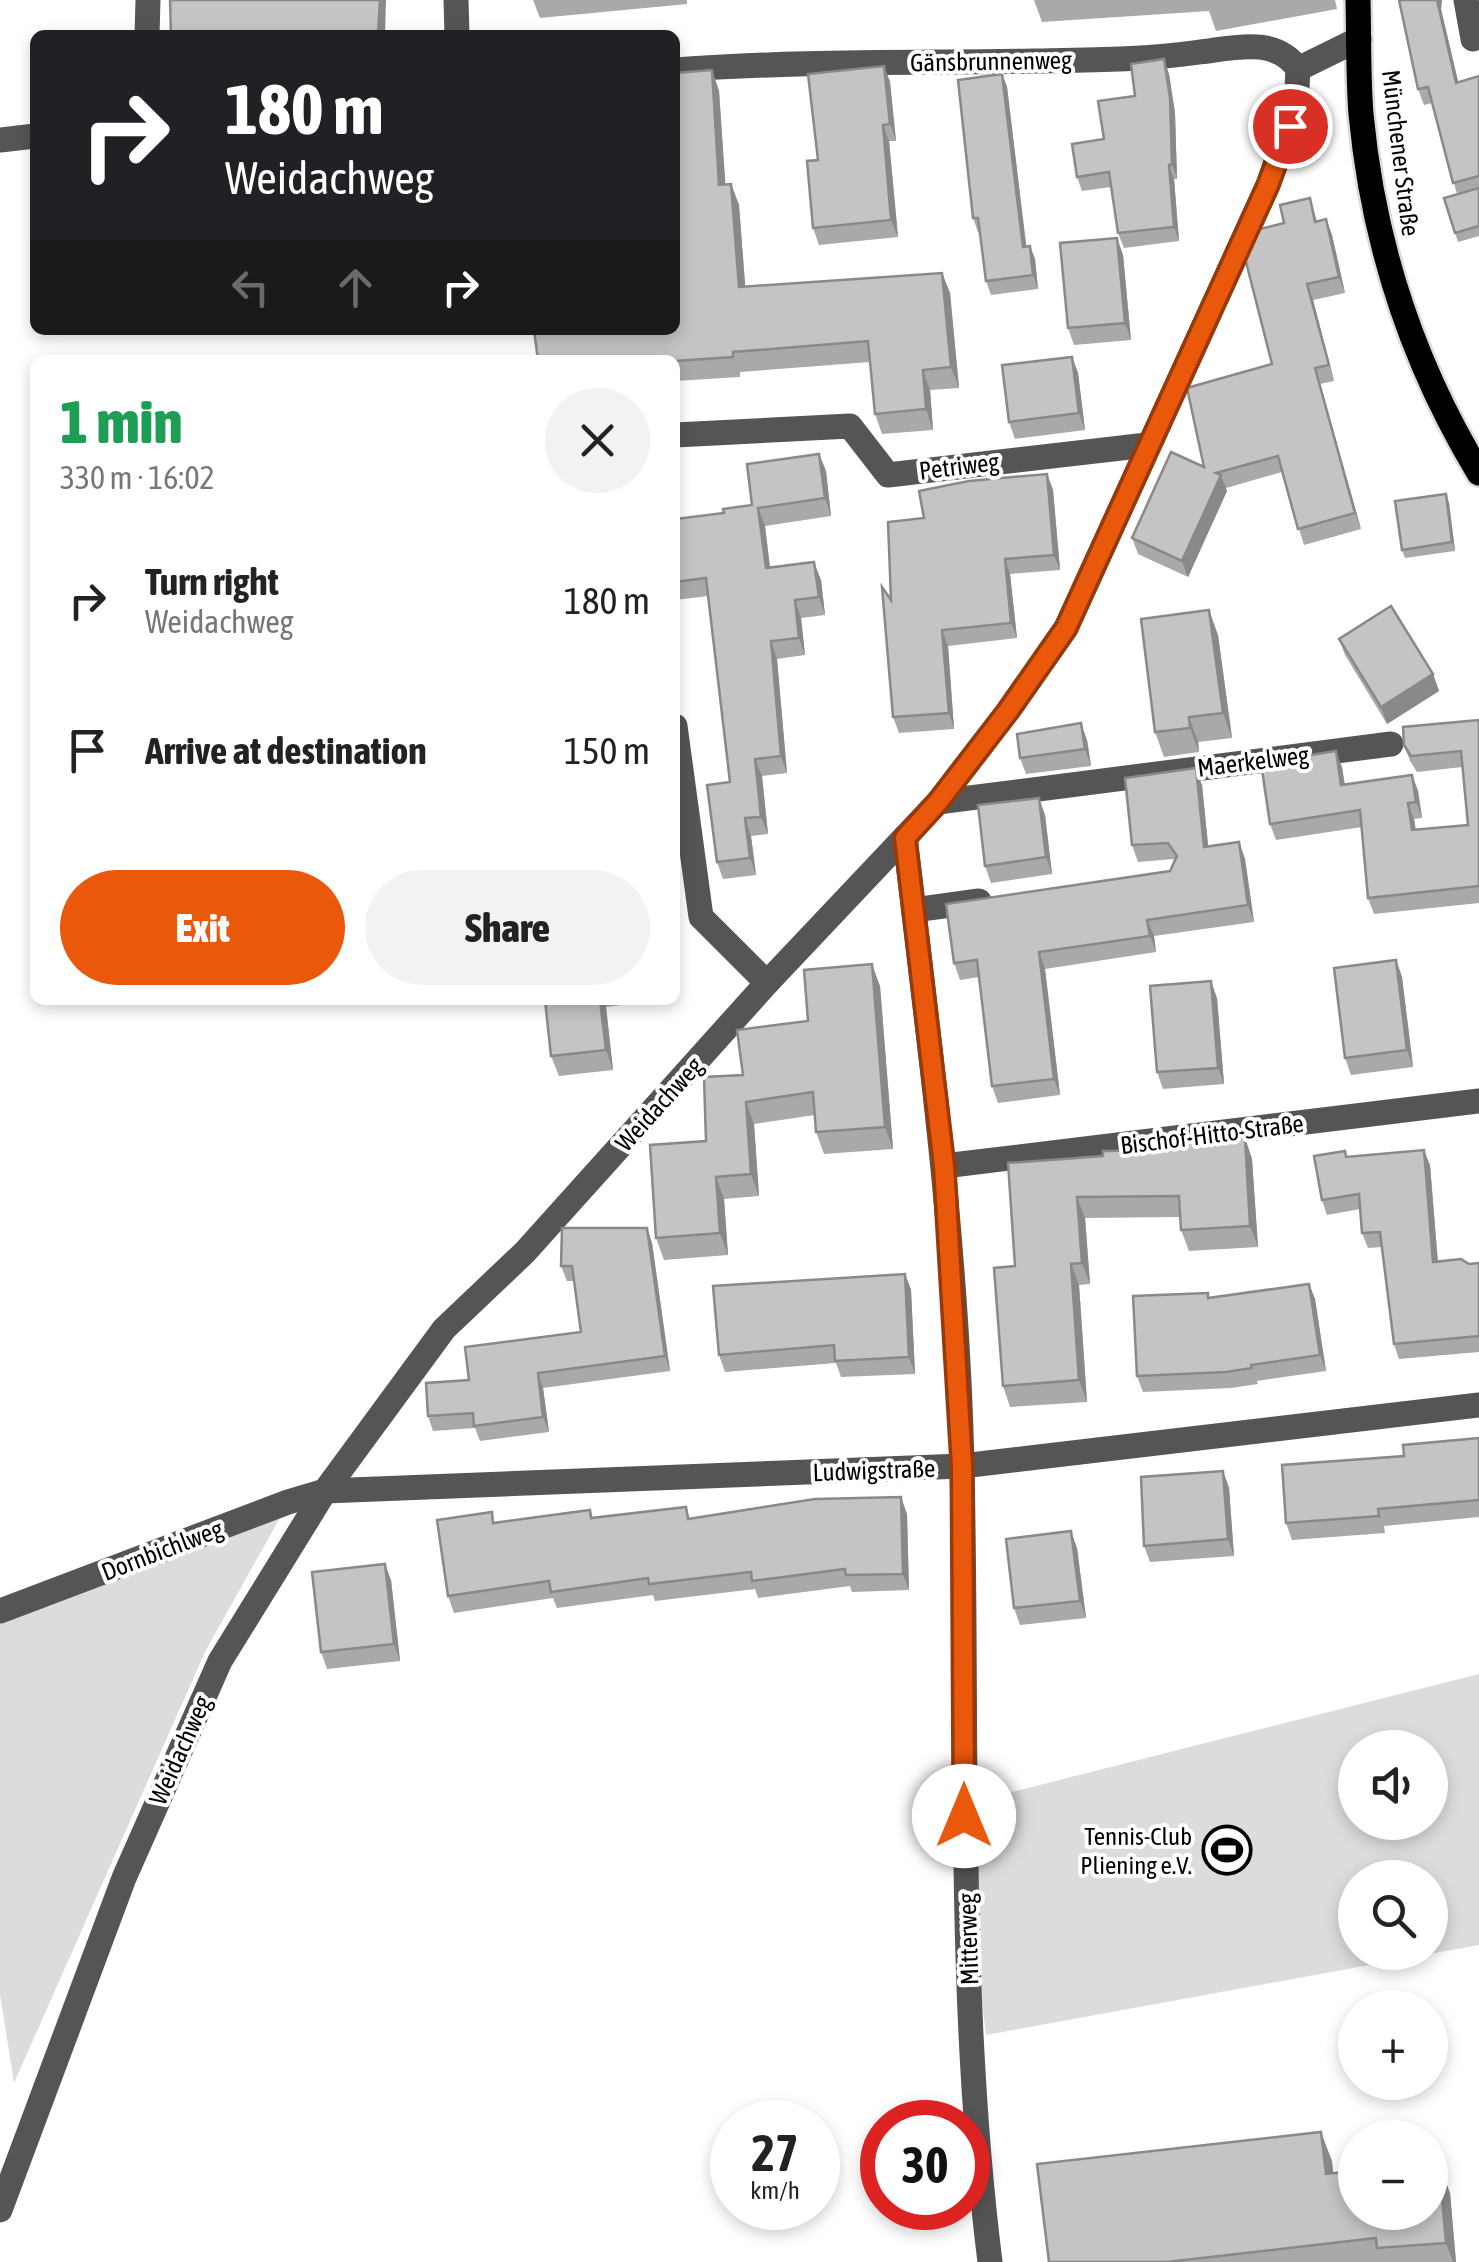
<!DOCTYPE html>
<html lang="en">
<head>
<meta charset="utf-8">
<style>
	:root { --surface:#fff; --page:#f2f2f2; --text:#222; --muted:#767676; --accent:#ea580c }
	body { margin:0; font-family:"Asap Condensed",sans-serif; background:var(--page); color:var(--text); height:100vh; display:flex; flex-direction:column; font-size:38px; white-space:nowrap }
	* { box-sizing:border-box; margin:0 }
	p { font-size:32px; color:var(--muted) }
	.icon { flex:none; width:55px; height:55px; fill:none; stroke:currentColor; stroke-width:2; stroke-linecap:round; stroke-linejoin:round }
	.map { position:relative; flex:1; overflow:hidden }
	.sheet { position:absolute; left:30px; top:355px; width:650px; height:650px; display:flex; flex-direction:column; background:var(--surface); border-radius:15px; box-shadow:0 5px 15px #0003 }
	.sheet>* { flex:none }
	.banner { position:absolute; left:30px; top:30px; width:650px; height:305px; border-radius:15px; box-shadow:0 5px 15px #0003; background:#202124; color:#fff; overflow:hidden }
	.buttons { position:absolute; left:1338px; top:1730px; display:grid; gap:20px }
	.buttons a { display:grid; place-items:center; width:110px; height:110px; border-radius:50%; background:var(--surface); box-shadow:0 5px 15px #0003; font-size:50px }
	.speed { position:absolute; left:710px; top:2100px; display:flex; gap:20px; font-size:50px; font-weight:700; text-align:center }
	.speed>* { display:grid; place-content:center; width:130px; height:130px; border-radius:50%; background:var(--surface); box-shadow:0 5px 15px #0003; line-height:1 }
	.speed small { font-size:25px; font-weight:400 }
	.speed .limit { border:15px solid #d22; background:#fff; color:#111 }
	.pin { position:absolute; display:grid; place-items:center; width:85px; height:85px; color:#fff; margin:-42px; border:5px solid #fff; border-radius:50%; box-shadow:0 2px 10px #0007 }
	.me { position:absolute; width:110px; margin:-55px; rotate:0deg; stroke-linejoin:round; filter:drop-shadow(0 0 8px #0008) }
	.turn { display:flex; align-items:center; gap:35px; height:210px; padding:0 30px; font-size:45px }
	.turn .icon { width:130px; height:130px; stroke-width:2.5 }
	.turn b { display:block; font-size:70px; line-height:85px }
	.lanes { display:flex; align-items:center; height:95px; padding:0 30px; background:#0003; justify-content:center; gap:50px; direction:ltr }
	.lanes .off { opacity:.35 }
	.round { display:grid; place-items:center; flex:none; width:105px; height:105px; border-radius:52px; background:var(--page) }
	.summary { display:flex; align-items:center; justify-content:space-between; height:170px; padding:0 30px }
	h1 { font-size:60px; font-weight:800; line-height:75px; color:#1e9e55 }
	.primary-button { display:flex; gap:20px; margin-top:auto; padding:20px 30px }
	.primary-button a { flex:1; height:115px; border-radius:60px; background:var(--accent); color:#fff; font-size:40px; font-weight:800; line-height:115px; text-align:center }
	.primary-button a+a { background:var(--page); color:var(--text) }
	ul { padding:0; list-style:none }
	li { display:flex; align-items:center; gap:30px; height:150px; padding:0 30px }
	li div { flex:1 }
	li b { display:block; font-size:38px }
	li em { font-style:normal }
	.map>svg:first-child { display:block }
	.green { fill:#dcdcdc; fill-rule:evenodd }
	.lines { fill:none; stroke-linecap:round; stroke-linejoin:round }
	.major-casing { stroke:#dbdbdb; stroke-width:30 }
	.minor { stroke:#555; stroke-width:25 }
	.major { stroke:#000; stroke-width:25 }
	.wall { fill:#a9a9a9 }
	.shaded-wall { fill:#898989 }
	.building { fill:#c4c4c4; stroke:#898989; stroke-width:2.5 }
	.route-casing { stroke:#983908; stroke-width:25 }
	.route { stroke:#ea580c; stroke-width:18 }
	.labels { text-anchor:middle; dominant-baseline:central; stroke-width:8; stroke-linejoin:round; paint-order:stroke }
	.street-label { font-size:25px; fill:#000; stroke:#fff }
	.poi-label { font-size:25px; fill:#000; stroke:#fff; text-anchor:end }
</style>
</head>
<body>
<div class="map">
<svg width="1479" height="2262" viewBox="0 0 1479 2262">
	<rect width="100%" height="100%" fill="#fff"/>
	<g class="green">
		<polygon points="282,1514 205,1652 14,2083 0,1994 0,1624"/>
		<path d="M1479,1674V1945L986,2035L981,1995L976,1801ZM1355,1748H1430V1822H1355ZM1355,1878H1430V1952H1355Z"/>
	</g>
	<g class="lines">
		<g class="major-casing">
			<path id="major" d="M1358,0C1359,38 1358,76 1361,114C1373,242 1413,364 1479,473"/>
		</g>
		<g class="minor">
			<polyline points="456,0 457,35"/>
			<polyline points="1466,0 1473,39"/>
			<polyline points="147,35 148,0"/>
			<polyline points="1298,69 1359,39"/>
			<path d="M675,70C794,61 913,63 1033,61C1089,60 1144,60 1200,52C1233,48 1276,36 1298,69"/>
			<polyline points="0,140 35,136"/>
			<polyline points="675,435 850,426 888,475 1147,445"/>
			<polyline points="675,726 701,917 767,983"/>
			<polyline points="938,802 1391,744"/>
			<path d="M905,837C930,1047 958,1258 962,1469C968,1733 957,1999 990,2262"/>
			<polyline points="914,910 979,901"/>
			<polyline points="944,1166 1479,1101"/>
			<polyline points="0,1611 288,1502 325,1491 962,1466 1479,1405"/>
			<polyline points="0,2210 124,1878 220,1661 325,1491 444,1329 525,1252 767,983 938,802 1008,711 1066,628 1268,185 1296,105 1298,69"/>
		</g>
		<use href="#major" class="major"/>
	</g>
	<g class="wall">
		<polygon points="533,0 687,0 687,4 540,18"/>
		<polygon points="1034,0 1335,0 1337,9 1216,31 1209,11 1042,22"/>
		<polygon points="1399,0 1442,0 1441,9 1458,82 1479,76 1479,236 1458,242 1444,198 1457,194 1432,103 1424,105 1418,89"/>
		<polygon points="884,66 890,82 896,141 889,141 898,237 819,245 813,228"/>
		<polygon points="712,70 719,91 725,185 731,184 739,205 745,287 942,273 950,293 959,388 930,390 933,430 882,434 875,414 870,362 740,372 740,377 675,381 675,360 538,360 675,330"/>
		<polygon points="1002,74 1007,87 1026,246 1030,246 1035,259 1038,289 991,295 986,281 980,232 978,232 973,218"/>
		<polygon points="1169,74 1175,113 1177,179 1174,179 1179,241 1124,248 1118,233 1111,187 1082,191 1077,177 1135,96"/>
		<polygon points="1310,198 1317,221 1326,219 1332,235 1345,293 1313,300 1334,381 1320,384 1361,529 1304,545 1282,472 1226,488 1227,491 1188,577 1138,554 1132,538 1204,467 1272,364 1284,223"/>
		<polygon points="1117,238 1123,255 1131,340 1074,345 1068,328"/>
		<polygon points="1072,357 1078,373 1085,430 1015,439 1009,422"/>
		<polygon points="819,454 826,471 831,516 765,526 770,567 821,580 825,615 801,618 805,655 777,659 787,773 762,776 768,834 751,836 756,875 723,879 717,862 730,782 708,596 675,600 675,519 724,513 752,505"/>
		<polygon points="1047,474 1053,490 1060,570 1010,574 1017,638 948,646 954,729 899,733 893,717 891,600 924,518"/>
		<polygon points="1446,494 1449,503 1455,551 1405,558 1402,550"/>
		<polygon points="1218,635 1232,738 1198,742 1199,752 1164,757 1155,732"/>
		<polygon points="1339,639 1433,674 1439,691 1387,724 1345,655"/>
		<polygon points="1479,720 1479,903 1374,914 1368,898 1362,827 1276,840 1270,824 1342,767 1345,785 1412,775 1418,791 1422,818 1414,819 1416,830 1468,825 1462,767 1417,772 1410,761 1404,745"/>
		<polygon points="1087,740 1091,766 1026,774 1020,758"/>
		<polygon points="1202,785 1208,846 1239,842 1245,859 1254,922 1154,936 1156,952 1045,969 1060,1095 998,1103 992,1086 979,977 960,980 954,963 1170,871 1174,859 1138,862 1132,845"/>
		<polygon points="1045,815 1052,874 991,883 985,866"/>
		<polygon points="1396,960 1402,977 1413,1067 1351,1075 1345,1058"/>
		<polygon points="880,986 893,1149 824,1154 816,1132 815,1115 754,1124 759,1196 724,1199 728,1255 664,1260 656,1238 706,1141 743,1075"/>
		<polygon points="1217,998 1224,1084 1163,1089 1157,1072"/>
		<polygon points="545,1000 635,1000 636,1003 606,1007 613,1070 559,1076 551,1056"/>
		<polygon points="1245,1138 1252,1159 1258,1247 1189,1251 1181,1230 1180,1217 1085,1218 1090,1284 1079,1285 1087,1402 1010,1407 1003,1386 1015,1266 1008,1163 1176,1150"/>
		<polygon points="1347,1156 1430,1165 1438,1262 1469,1264 1479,1263 1479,1352 1399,1359 1394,1344 1382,1247 1368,1248 1362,1233 1360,1209 1327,1215 1322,1200"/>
		<polygon points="647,1228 652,1243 670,1371 543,1388 549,1432 480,1441 475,1428 433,1431 428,1416 469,1380 581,1332 574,1281 567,1281 561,1266"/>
		<polygon points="905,1274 911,1290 915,1374 841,1377 836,1363 725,1372 719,1355"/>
		<polygon points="1309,1284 1315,1299 1326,1371 1257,1381 1258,1384 1231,1388 1143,1392 1137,1376 1210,1298"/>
		<polygon points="1479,1438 1479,1517 1384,1526 1385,1533 1292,1540 1286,1523 1404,1456"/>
		<polygon points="1223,1471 1229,1488 1234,1556 1150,1562 1144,1546"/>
		<polygon points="686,1507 690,1519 907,1514 909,1590 852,1592 850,1586 758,1598 755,1589 655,1601 653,1595 557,1608 553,1598 454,1613 448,1596 495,1523 590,1510 593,1518"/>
		<polygon points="1077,1548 1086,1618 1020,1625 1014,1608"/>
		<polygon points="391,1580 400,1661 327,1669 321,1652"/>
		<polygon points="1332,2161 1333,2173 1439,2164 1450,2193 1456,2262 1049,2262"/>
	</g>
	<g class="shaded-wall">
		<polygon points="380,0 386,0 385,35 378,35"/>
		<polygon points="1437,0 1442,0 1441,9 1462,98 1456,83"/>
		<polygon points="1164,59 1169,74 1175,113 1177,179 1172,164"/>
		<polygon points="884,66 890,82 896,141 890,124"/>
		<polygon points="712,70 719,91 727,206 719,185"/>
		<polygon points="1002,74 1007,87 1028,260 1023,247"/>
		<polygon points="883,125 889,141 898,237 891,220"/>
		<polygon points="1169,165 1174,179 1179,241 1174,227"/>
		<polygon points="731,184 739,205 747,308 739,287"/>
		<polygon points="1326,219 1332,235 1345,293 1339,277"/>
		<polygon points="1117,238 1123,255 1131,340 1125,323"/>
		<polygon points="1030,246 1035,259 1038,289 1033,275"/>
		<polygon points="942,273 950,293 959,388 951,367"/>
		<polygon points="1307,284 1313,300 1334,381 1329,365"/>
		<polygon points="1072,357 1078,373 1085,430 1079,413"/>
		<polygon points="1315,368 1320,384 1361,529 1355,513"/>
		<polygon points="923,370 930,390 933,430 926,409"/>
		<polygon points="819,454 826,471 831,516 825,498"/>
		<polygon points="1047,474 1053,490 1060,570 1054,555"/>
		<polygon points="1221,475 1227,491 1188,577 1182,561"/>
		<polygon points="1446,494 1449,503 1455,551 1452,542"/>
		<polygon points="758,508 765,526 772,586 766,568"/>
		<polygon points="1005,559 1010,574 1017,638 1011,623"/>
		<polygon points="814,562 821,580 825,615 819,597"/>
		<polygon points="795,600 801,618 805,655 799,638"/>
		<polygon points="1209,610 1218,635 1232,738 1223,713"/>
		<polygon points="942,630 948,646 954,729 949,713"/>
		<polygon points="771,641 777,659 787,773 781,756"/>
		<polygon points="1433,674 1439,691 1387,724 1381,707"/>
		<polygon points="1189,717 1198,742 1199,752 1190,728"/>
		<polygon points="1081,723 1087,740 1091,766 1085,749"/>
		<polygon points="1336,751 1342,767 1347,801 1341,785"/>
		<polygon points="755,759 762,776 768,834 761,817"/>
		<polygon points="1196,768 1202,785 1210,864 1204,847"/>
		<polygon points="1412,775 1418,791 1422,818 1416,802"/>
		<polygon points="1039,798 1045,815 1052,874 1046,857"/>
		<polygon points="1408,803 1414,819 1418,846 1412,830"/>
		<polygon points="745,818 751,836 756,875 750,858"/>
		<polygon points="1239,842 1245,859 1254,922 1248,905"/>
		<polygon points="1147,920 1154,936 1156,952 1150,936"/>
		<polygon points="1039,952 1045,969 1060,1095 1054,1079"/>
		<polygon points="1396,960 1402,977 1413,1067 1407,1050"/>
		<polygon points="872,964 880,986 893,1149 885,1127"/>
		<polygon points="1211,981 1217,998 1224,1084 1218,1068"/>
		<polygon points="600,1000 604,1000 606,1007 613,1070 606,1050"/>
		<polygon points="746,1102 754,1124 759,1196 751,1174"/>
		<polygon points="1245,1138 1252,1159 1258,1247 1250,1226"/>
		<polygon points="1424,1150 1430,1165 1439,1277 1433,1262"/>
		<polygon points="716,1177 724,1199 728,1255 720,1233"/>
		<polygon points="1077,1197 1085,1218 1090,1284 1082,1263"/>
		<polygon points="647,1228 652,1243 670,1371 665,1356"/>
		<polygon points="1071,1264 1079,1285 1087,1402 1079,1380"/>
		<polygon points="905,1274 911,1290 915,1374 909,1357"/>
		<polygon points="1309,1284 1315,1299 1326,1371 1320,1355"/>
		<polygon points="538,1373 543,1388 549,1432 543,1417"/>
		<polygon points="1223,1471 1229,1488 1234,1556 1228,1539"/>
		<polygon points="901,1497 907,1514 909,1590 903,1574"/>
		<polygon points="1071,1531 1077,1548 1086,1618 1080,1601"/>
		<polygon points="385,1564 391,1580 400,1661 394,1644"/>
		<polygon points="1321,2132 1332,2161 1336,2203 1326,2174"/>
		<polygon points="1439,2164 1450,2193 1456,2262 1453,2262 1446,2243"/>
	</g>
	<g class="building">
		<polygon points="170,0 380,0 378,35 171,35"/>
		<polygon points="1399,0 1437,0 1456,83 1479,76 1479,176 1453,183 1428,87 1418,89"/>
		<polygon points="1164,59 1170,98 1172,164 1169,165 1174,227 1118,233 1109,172 1077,177 1072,144 1104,139 1098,101 1135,96 1131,64"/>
		<polygon points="884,66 890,124 883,125 891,220 813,228 807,161 818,160 808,74"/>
		<polygon points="712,70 719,185 731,184 739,287 942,273 951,367 923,370 926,409 875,414 868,341 733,352 733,357 675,361 664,360 664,359 652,360 538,360 534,330 675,330 675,73"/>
		<polygon points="1002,74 1023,247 1030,246 1033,275 986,281 978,218 973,218 958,80"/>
		<polygon points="1479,188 1479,226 1455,233 1444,198"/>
		<polygon points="1310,198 1315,222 1326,219 1339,277 1307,284 1329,365 1315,368 1355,513 1298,529 1278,456 1216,473 1221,475 1182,561 1132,538 1171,452 1204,467 1187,388 1272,364 1243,250 1252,231 1284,223 1280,205"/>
		<polygon points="1117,238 1125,323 1068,328 1060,243"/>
		<polygon points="1072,357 1079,413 1009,422 1002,365"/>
		<polygon points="819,454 825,498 758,508 766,568 814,562 819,597 795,600 799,638 771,641 781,756 755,759 761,817 745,818 750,858 717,862 707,785 730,782 706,578 675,582 675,519 724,513 723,509 752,505 747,464"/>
		<polygon points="1047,474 1054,555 1005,559 1011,623 942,630 949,713 893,717 882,587 891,600 888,522 924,518 919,491 969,481"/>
		<polygon points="1446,494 1452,542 1402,550 1395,501"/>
		<polygon points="1391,606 1433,674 1381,707 1339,639"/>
		<polygon points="1209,610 1223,713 1189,717 1190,728 1155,732 1141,619"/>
		<polygon points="1479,720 1479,886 1368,898 1360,810 1270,824 1261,763 1336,751 1341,785 1412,775 1416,802 1408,803 1412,830 1468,825 1461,751 1411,756 1404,745 1403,727"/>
		<polygon points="1081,723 1085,749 1020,758 1017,734"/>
		<polygon points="1196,768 1204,847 1239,842 1248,905 1147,920 1150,936 1039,952 1054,1079 992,1086 977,960 954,963 946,904 1170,871 1177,856 1168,843 1132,845 1125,778"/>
		<polygon points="1039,798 1046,857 985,866 978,805"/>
		<polygon points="1396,960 1407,1050 1345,1058 1334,968"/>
		<polygon points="872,964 885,1127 816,1132 813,1092 746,1102 751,1174 716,1177 720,1233 656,1238 650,1145 706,1141 704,1077 743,1075 737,1030 808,1021 804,970"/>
		<polygon points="1211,981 1218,1068 1157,1072 1150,986"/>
		<polygon points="545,1000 600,1000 606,1050 551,1056"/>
		<polygon points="1245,1138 1250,1226 1181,1230 1179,1196 1077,1197 1082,1263 1071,1264 1079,1380 1003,1386 994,1268 1015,1266 1008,1163 1103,1156 1103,1151 1176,1150 1175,1142"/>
		<polygon points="1424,1150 1433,1262 1461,1259 1469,1264 1479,1263 1479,1336 1394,1344 1380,1232 1362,1233 1359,1194 1322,1200 1314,1156 1345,1151 1346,1157"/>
		<polygon points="562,1228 647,1228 665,1356 538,1373 543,1417 474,1426 473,1413 428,1416 426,1383 469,1380 465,1347 581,1332 572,1266 561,1266"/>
		<polygon points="905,1274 909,1357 835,1361 834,1345 719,1355 713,1286"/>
		<polygon points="1309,1284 1320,1355 1251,1365 1252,1368 1226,1372 1137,1376 1133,1296 1208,1293 1208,1298"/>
		<polygon points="1479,1438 1479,1500 1378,1509 1379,1516 1286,1523 1282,1465 1404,1456 1403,1445"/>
		<polygon points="1223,1471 1228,1539 1144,1546 1141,1477"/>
		<polygon points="901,1497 903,1574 846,1575 845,1569 752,1581 751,1572 649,1584 648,1578 551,1592 549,1581 448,1596 437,1520 492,1512 493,1523 590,1510 591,1518 686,1507 688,1519 815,1499"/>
		<polygon points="1071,1531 1080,1601 1014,1608 1006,1539"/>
		<polygon points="385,1564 394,1644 321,1652 312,1572"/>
		<polygon points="1321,2132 1326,2174 1355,2171 1355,2212 1430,2212 1430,2164 1439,2164 1446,2243 1377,2248 1376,2238 1167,2262 1049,2262 1037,2164"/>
	</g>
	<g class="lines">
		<g class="route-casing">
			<polyline id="route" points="964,1816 962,1466 944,1166 905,838 938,802 1008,711 1066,628 1268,185 1290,126"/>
		</g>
		<use href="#route" class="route"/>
	</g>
	<defs>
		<g id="stadium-ring" transform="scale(2.5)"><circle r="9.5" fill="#fff" stroke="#000" stroke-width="1.5"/><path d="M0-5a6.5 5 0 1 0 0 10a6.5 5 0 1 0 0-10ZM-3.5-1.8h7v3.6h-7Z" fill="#000"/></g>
	</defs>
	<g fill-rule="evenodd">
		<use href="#stadium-ring" x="1227" y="1850"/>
	</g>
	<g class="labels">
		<g class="street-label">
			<text transform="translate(991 61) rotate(-1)">Gänsbrunnenweg</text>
			<text transform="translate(1401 153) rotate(83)">Münchener Straße</text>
			<text transform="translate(959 466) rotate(-7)">Petriweg</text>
			<text transform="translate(1253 761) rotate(-7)">Maerkelweg</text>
			<text transform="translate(659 1104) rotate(-48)">Weidachweg</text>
			<text transform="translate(1212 1134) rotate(-7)">Bischof-Hitto-Straße</text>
			<text transform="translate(874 1470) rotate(-2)">Ludwigstraße</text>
			<text transform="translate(162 1550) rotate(-21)">Dornbichlweg</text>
			<text transform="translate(180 1750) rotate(-66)">Weidachweg</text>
			<text transform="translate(968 1939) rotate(-92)">Mitterweg</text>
		</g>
		<g class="poi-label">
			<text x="1192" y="1836">Tennis-Club<tspan x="1192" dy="29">Pliening e.V.</tspan></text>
		</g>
	</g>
</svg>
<div class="buttons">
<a><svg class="icon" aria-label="sound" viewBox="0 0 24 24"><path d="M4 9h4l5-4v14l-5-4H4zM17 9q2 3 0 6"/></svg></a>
<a><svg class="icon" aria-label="search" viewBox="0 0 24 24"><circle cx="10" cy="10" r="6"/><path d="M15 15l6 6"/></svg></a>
<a>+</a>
<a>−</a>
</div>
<div class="speed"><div>27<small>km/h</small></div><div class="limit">30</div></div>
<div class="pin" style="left:1290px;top:126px;background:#d93025"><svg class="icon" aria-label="arrive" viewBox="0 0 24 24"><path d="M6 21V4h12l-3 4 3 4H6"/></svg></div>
<svg class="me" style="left:964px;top:1816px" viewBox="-20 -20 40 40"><circle r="19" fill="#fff"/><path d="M0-13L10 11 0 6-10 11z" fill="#ea580c"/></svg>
<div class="banner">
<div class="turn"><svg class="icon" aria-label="right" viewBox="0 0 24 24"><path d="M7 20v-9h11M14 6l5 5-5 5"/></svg><div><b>180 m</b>Weidachweg</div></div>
<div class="lanes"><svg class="icon off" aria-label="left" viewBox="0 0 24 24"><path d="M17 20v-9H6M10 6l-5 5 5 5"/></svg><svg class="icon off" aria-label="ahead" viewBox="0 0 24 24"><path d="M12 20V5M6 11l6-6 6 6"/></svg><svg class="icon" aria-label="right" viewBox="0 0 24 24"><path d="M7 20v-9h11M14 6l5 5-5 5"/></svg></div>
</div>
<section class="sheet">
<div class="summary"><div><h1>1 min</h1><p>330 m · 16:02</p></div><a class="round"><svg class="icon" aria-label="close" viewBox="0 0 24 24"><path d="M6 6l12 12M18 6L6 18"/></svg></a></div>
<ul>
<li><svg class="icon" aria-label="right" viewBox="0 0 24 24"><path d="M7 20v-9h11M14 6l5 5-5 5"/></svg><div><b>Turn right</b><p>Weidachweg</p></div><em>180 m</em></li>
<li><svg class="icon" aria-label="arrive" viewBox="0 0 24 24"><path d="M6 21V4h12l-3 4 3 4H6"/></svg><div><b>Arrive at destination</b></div><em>150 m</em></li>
</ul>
<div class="primary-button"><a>Exit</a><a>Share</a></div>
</section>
</div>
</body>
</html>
